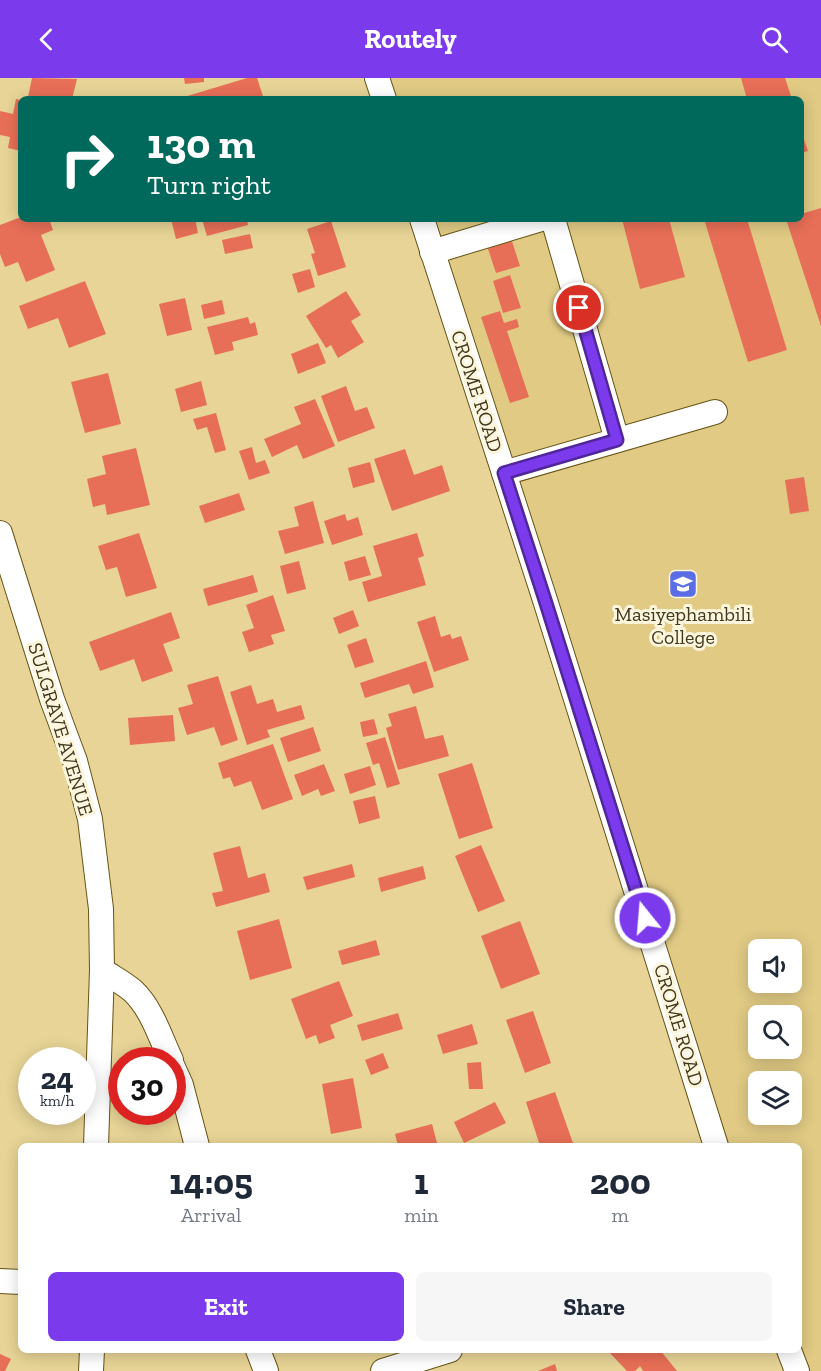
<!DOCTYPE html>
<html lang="en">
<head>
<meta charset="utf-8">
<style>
	:root { --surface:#fff; --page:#f6f6f7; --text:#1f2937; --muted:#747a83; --accent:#7c3aed }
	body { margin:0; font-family:"Zilla Slab",serif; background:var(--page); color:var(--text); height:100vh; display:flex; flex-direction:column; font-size:22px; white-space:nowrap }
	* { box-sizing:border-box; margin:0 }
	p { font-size:20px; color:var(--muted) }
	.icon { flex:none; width:33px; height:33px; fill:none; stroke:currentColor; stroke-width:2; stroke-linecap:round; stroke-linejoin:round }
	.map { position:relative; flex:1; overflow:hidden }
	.drawer { position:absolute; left:18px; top:1065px; width:784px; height:210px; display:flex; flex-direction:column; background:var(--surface); border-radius:9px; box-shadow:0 3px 15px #0003 }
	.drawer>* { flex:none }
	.guide { position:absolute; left:18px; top:18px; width:786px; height:126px; border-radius:9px; box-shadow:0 3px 15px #0003; background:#00695c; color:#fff; overflow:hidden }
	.fabs { position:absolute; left:748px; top:861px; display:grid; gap:12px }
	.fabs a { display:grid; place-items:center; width:54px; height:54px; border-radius:9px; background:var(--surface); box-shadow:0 3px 15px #0003; font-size:30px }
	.speed { position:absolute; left:18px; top:969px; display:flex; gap:12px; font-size:30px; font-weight:700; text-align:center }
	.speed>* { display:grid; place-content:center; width:78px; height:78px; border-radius:50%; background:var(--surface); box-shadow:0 3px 15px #0003; line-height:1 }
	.speed small { font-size:15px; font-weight:400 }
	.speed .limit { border:9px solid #d22; background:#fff; color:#111 }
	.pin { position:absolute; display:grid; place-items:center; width:51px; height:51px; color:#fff; margin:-26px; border:3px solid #fff; border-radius:50%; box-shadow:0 2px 6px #0007 }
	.me { position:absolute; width:66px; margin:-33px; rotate:343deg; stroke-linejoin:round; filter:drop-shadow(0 0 4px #0008) }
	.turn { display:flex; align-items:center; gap:21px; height:126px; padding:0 30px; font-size:27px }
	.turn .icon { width:78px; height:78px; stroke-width:2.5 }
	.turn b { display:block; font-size:42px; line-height:51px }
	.eta { display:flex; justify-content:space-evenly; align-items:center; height:102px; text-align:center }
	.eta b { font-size:36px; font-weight:700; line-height:42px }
	.button { display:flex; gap:12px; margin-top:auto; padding:12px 30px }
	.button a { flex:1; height:69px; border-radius:9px; background:var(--accent); color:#fff; font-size:24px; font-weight:700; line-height:69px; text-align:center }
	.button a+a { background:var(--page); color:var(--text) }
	header { display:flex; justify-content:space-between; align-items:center; height:78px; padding:0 30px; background:var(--accent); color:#fff; font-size:27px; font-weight:700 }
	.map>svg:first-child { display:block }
	.built { fill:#e0ca84; fill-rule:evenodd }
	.building { fill:#e86f57 }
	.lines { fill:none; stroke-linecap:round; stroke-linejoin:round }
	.minor-casing { stroke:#655415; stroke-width:26 }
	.minor { stroke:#fff; stroke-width:24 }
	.route-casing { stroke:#51269a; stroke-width:15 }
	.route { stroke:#7c3aed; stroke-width:10 }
	.labels { text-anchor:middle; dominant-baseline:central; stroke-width:6; stroke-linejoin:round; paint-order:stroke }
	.street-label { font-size:20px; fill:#40391f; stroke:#fdf6dd }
	.poi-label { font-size:20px; fill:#40391f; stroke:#fdf6dd }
</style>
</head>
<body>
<header><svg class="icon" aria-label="back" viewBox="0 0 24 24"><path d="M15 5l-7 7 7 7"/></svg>Routely<svg class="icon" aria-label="search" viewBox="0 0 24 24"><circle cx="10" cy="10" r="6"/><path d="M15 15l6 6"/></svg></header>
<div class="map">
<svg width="821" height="1293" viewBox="0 0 821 1293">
	<rect width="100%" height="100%" fill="#e7d496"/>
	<path class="built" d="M384,0H821V1293H805L800,1272V1068H723L429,141H801V21H391ZM759,872H792V904H759ZM759,938H792V970H759ZM759,1004H792V1036H759Z"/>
	<g class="building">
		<polygon points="32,0 77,1 72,21 39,21 28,19"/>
		<polygon points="184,0 204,0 204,4 185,6"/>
		<polygon points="247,0 257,0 264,21 185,21 184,19"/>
		<polygon points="741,0 785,0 792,21 747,21"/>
		<polygon points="16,21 21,22 21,73 8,70 10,59 0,57 0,33 13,36"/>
		<polygon points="801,53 808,73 801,75"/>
		<polygon points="821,130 821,248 786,141 801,141 801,136"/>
		<polygon points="21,139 21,141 49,141 53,152 41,157 55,192 26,204 18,184 5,189 0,176 0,147"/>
		<polygon points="171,141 195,141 198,155 176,161"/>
		<polygon points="202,141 247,141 248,147 207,158"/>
		<polygon points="622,141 669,141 685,199 640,211"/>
		<polygon points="704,141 747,141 787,272 748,284"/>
		<polygon points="331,143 346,189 318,198 311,176 315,175 307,151"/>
		<polygon points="250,156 253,170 225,176 222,162"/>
		<polygon points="510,157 520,188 496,195 486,165"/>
		<polygon points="310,191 315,209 298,215 292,196"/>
		<polygon points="510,197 521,230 503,235 493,203"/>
		<polygon points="85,203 106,256 69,270 58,240 28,251 19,228"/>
		<polygon points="346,213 361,237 351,243 364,264 338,280 331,267 326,270 306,238"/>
		<polygon points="185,220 192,252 167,258 159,226"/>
		<polygon points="222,222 225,236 204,241 201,227"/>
		<polygon points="500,233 504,245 517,241 519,249 507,253 529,319 510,325 481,239"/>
		<polygon points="248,239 250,246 255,244 258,257 232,264 234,272 215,277 207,249"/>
		<polygon points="318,265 326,285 298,296 291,276"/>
		<polygon points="108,295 121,346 85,355 71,304"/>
		<polygon points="201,303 207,327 181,334 175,311"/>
		<polygon points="346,308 355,333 367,329 375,350 338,364 321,318"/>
		<polygon points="315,321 335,368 303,381 297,367 272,379 264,361 301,346 294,329"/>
		<polygon points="216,335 226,372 215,375 207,349 197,352 193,341"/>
		<polygon points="252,369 256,385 265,382 270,395 249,402 239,373"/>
		<polygon points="136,370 150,427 107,437 105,426 93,429 87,401 106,396 102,378"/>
		<polygon points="405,371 414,397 442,387 450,413 392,433 374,381"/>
		<polygon points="370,384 375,404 353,410 348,390"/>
		<polygon points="804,399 809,433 790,436 785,402"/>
		<polygon points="239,415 245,432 205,445 199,428"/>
		<polygon points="313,423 324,465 285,476 278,453 299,448 294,429"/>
		<polygon points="345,436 347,443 358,439 363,457 332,467 324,443"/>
		<polygon points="139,455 157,510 126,519 117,489 106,492 98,468"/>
		<polygon points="417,455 424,478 418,480 426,507 368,524 362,504 382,498 373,468"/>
		<polygon points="365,478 371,497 349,503 344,484"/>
		<polygon points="299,483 306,511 287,516 280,488"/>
		<polygon points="253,497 258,514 208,528 203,511"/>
		<polygon points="273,517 285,553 271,557 274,566 249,574 242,554 254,550 246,527"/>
		<polygon points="353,532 359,548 339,556 333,540"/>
		<polygon points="171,534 180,560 163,566 173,593 142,604 134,581 100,593 89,564"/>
		<polygon points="435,538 441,559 450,556 452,561 461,558 469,582 434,594 417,544"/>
		<polygon points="366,560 374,584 355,590 347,567"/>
		<polygon points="426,583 434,609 413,616 409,606 365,620 360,605"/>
		<polygon points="218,598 238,662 221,668 214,649 187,657 178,630 193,626 187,607"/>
		<polygon points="251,607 257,626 273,621 277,634 301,627 305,641 267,652 270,659 247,667 230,614"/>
		<polygon points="416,628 425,661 443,657 449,678 398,692 386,650 392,648 388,636"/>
		<polygon points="173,637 175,663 130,667 128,640"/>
		<polygon points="374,641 378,656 363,659 360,644"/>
		<polygon points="313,649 321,673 288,684 280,660"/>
		<polygon points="385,659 400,706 387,710 379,685 373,687 366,665"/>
		<polygon points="273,666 293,721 262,732 251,703 234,709 230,699 223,701 218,685"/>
		<polygon points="472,685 493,750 459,761 438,696"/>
		<polygon points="324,686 335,713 321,718 318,711 302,718 294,697"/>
		<polygon points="370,688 376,707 350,716 344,696"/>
		<polygon points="375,718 380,740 359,746 353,723"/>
		<polygon points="481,767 505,823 478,834 455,778"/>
		<polygon points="240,768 248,800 265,795 270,814 216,829 212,815 223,813 213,775"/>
		<polygon points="352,786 355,799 307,812 303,799"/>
		<polygon points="423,788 426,801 381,814 378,800"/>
		<polygon points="279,841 292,890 250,902 237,853"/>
		<polygon points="520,843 540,896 501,911 481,858"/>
		<polygon points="376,862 380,877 342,887 338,873"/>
		<polygon points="339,903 353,938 330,947 335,960 319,966 316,957 306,961 291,921"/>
		<polygon points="533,933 551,985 525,995 506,942"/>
		<polygon points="398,935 403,951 362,963 357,947"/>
		<polygon points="472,946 478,966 443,976 437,957"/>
		<polygon points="383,975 389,990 371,997 365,982"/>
		<polygon points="481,984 483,1011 469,1011 467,985"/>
		<polygon points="353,1000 362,1050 331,1056 322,1006"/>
		<polygon points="555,1014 574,1068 540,1068 526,1024"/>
		<polygon points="495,1024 506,1045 464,1065 454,1044"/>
		<polygon points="432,1046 437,1065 426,1068 398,1068 395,1056"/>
		<polygon points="607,1272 660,1272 677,1293 643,1293 640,1288 635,1293 627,1293"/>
		<polygon points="0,1276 11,1281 5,1293 0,1293"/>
		<polygon points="555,1286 557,1293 538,1293"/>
	</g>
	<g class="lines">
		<g class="minor-casing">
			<g id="minor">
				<polyline points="377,0 384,21"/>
				<polyline points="422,141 545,522 716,1068"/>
				<polyline points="553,141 617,362"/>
				<polyline points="432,174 541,141"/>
				<polyline points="504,395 715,334"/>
				<polyline points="0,455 52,621 75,683 90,741 101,831 102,892 96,1068"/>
				<path d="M102,892C112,899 124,905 133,913C152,931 160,959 171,982"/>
				<polyline points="172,987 181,1007 197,1068"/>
				<polyline points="0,1203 21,1204"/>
				<polyline points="258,1272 266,1293"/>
				<polyline points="789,1272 797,1293"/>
				<polyline points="91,1293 92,1272"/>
				<polyline points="383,1293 450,1272"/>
			</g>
		</g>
		<use href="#minor" class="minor"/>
	</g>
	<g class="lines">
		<g class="route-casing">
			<polyline id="route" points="579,230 617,362 504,395 545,522 645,840"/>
		</g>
		<use href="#route" class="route"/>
	</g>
	<defs>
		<g id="school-square" transform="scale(1.5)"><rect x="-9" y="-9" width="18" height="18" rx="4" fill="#5a6de4" stroke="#fdf6dd"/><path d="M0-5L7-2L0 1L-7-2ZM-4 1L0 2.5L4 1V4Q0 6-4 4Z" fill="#fff"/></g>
	</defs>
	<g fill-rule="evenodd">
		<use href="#school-square" x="683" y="506"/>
	</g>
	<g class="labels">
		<g class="street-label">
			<text transform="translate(477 313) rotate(72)">CROME ROAD</text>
			<text transform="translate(61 651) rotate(73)">SULGRAVE AVENUE</text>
			<text transform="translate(679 947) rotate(73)">CROME ROAD</text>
		</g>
		<g class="poi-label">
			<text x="683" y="536">Masiyephambili<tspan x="683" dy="23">College</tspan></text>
		</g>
	</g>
</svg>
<div class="fabs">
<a><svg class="icon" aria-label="sound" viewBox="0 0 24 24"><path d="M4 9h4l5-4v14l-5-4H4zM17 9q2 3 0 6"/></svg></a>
<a><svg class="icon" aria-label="search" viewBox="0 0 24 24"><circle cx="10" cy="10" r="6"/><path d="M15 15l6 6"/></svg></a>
<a><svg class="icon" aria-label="layers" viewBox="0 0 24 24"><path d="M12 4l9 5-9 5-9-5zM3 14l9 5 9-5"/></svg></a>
</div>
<div class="speed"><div>24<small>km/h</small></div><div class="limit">30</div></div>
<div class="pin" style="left:579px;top:230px;background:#d93025"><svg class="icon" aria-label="arrive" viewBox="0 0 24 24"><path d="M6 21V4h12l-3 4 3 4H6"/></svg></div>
<svg class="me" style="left:645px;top:840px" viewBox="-20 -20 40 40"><circle r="17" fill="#7c3aed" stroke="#fff" stroke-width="3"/><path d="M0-11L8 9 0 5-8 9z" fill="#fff"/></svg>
<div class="guide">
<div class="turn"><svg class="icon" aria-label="right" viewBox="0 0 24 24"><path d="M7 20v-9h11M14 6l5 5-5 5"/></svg><div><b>130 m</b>Turn right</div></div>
</div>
<section class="drawer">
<div class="eta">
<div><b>14:05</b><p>Arrival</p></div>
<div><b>1</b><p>min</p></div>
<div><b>200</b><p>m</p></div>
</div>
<div class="button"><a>Exit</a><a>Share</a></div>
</section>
</div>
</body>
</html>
